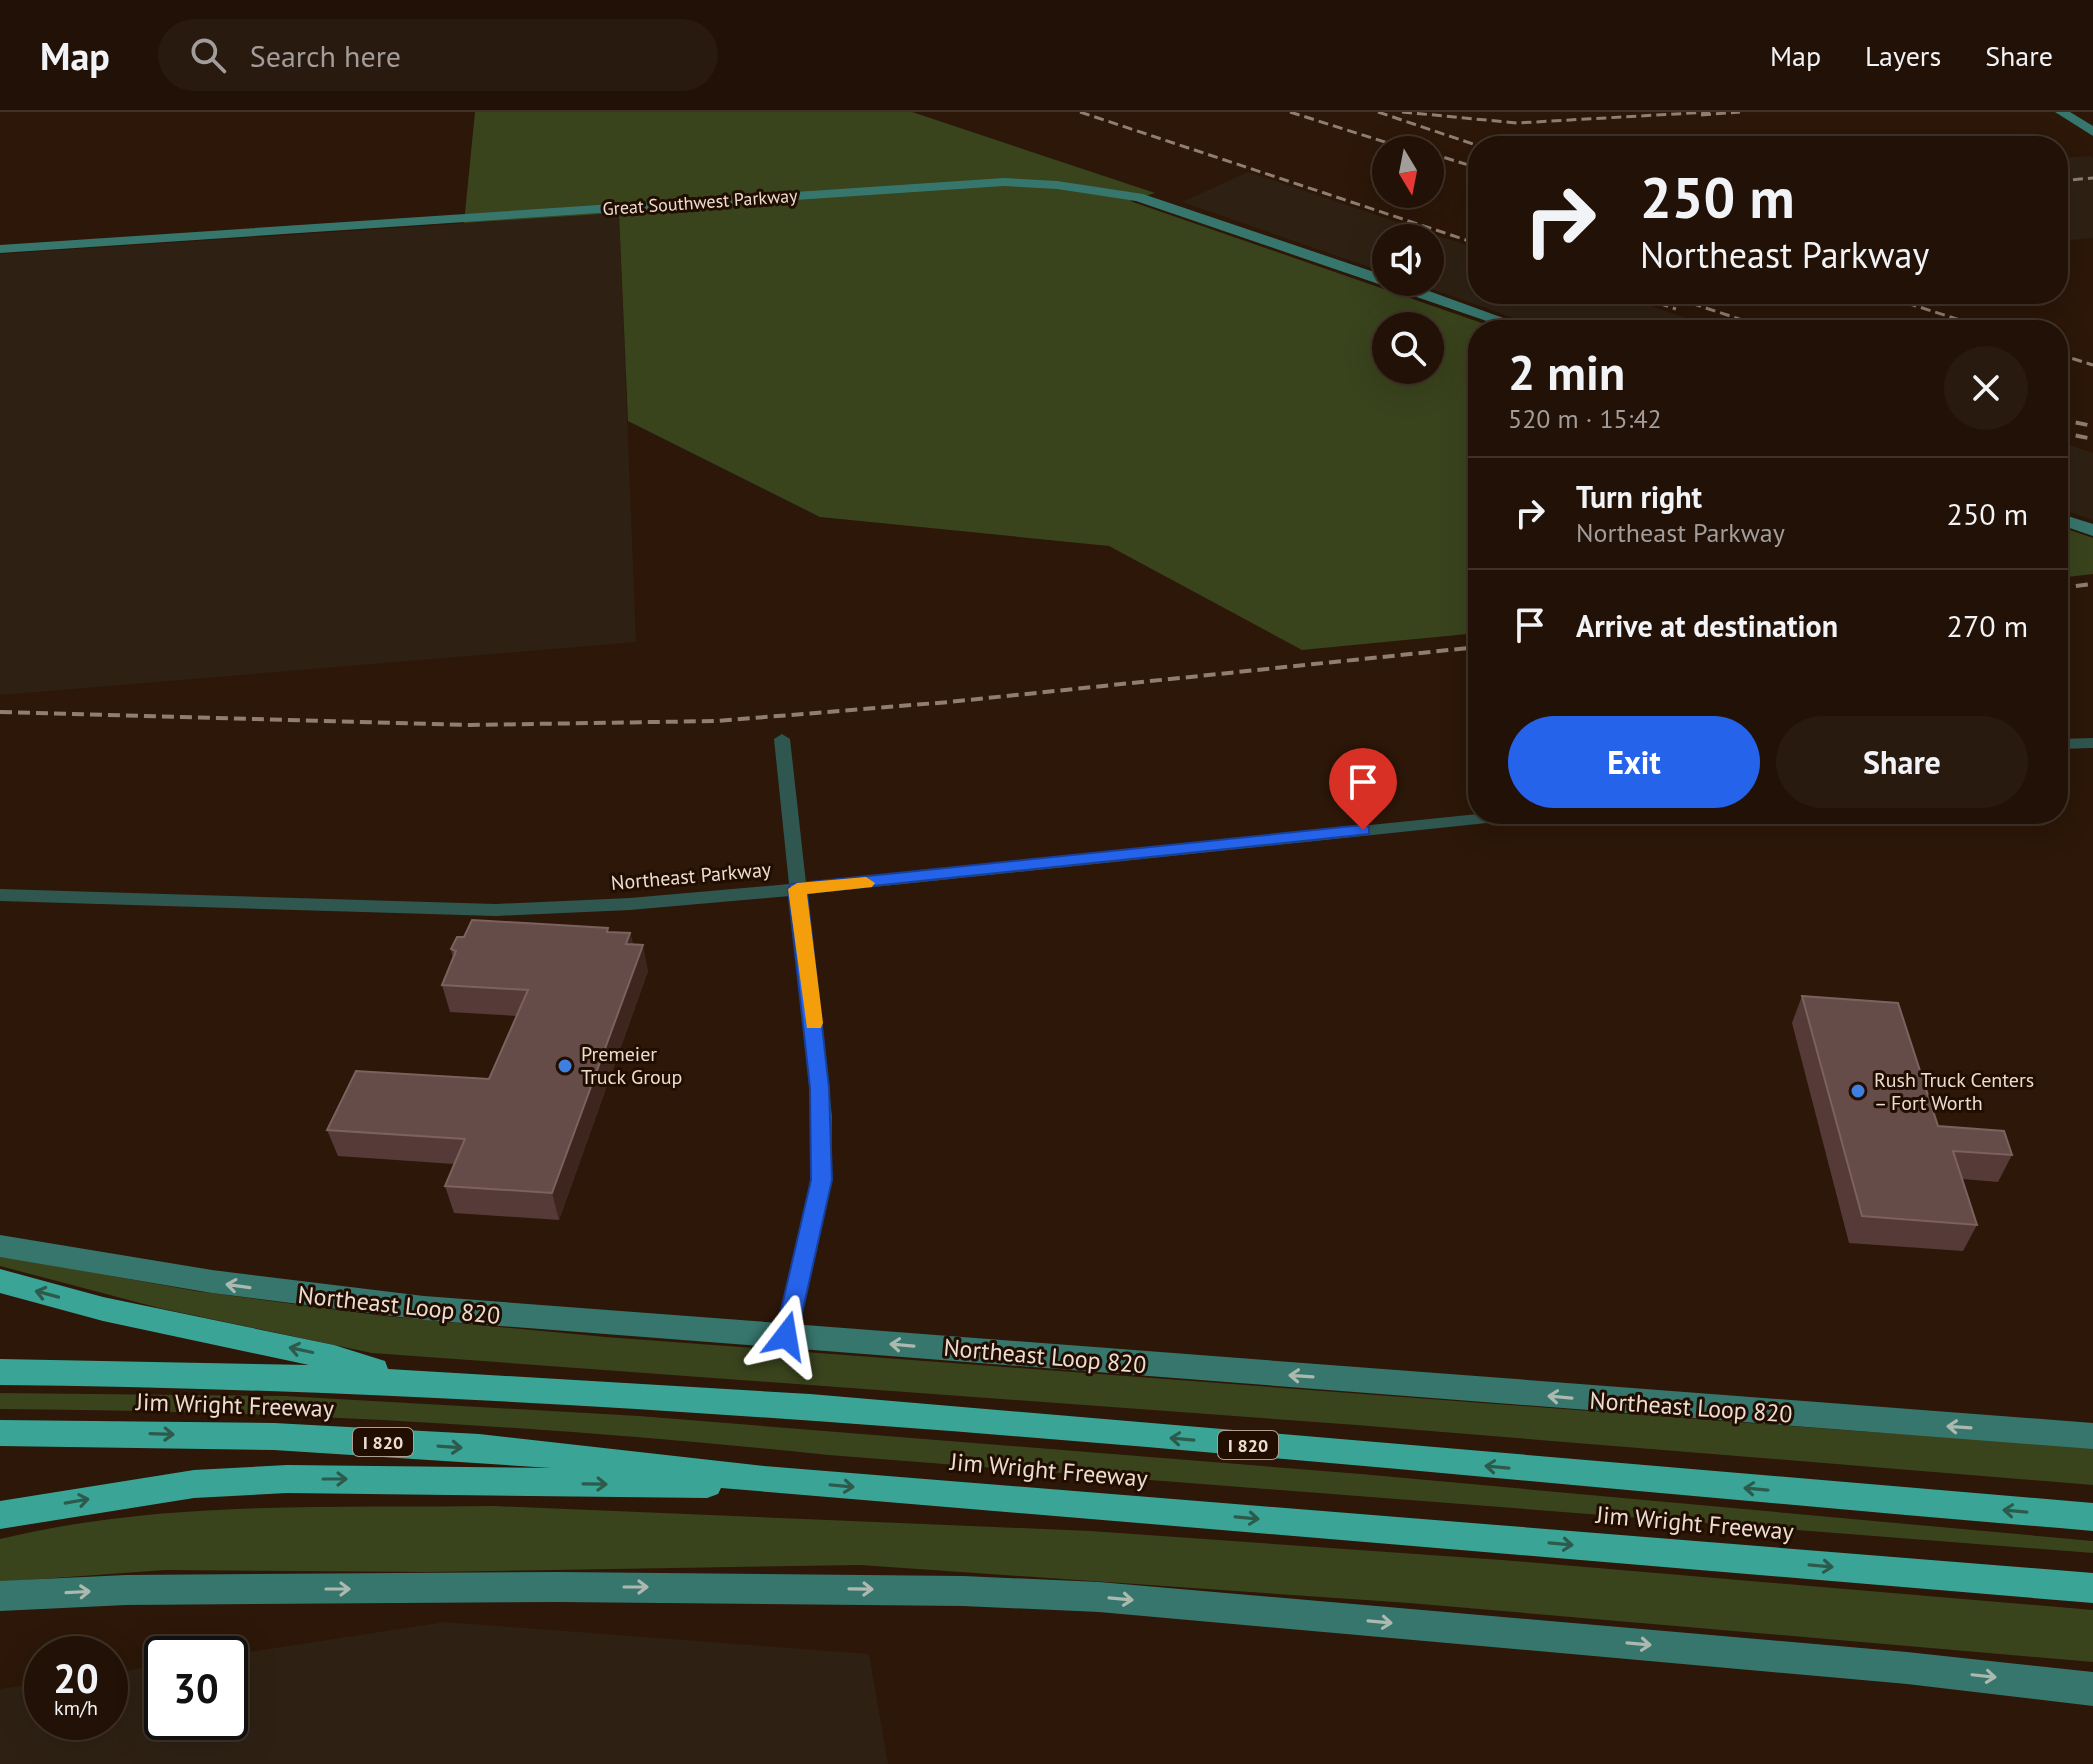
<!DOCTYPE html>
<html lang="en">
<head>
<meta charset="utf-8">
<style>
	:root { --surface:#211106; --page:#291a10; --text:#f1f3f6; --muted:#a29d9b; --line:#3e3128; --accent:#2563eb }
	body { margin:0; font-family:"PT Sans",sans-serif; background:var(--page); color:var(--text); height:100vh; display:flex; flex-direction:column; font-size:30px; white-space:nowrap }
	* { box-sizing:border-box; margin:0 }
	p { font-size:26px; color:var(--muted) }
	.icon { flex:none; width:44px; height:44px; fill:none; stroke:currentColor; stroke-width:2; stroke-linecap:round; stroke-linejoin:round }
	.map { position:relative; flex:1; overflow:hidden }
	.side { position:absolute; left:1468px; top:208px; width:600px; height:504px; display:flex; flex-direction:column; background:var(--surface); border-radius:32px; box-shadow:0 8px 32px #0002,0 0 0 2px var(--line) }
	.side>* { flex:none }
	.hud { position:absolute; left:1468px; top:24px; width:600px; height:168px; border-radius:32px; box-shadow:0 8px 32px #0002,0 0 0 2px var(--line); background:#211106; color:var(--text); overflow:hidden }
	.needle { width:52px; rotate:170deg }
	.controls { position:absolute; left:1372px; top:24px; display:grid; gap:16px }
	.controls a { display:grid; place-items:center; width:72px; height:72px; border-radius:50%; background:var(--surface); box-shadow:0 8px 32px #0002,0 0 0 2px var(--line); font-size:40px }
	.speed { position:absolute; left:24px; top:1524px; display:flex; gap:16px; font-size:40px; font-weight:700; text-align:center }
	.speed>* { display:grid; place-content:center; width:104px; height:104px; border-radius:50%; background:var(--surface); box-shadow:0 8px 32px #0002,0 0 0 2px var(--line); line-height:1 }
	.speed small { font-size:20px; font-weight:400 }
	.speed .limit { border:4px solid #111; border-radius:12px; background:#fff; color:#111 }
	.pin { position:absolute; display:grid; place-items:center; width:68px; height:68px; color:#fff; margin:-82px -34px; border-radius:50% 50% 50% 0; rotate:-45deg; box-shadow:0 0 8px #0007 }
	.pin .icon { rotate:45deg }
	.me { position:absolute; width:88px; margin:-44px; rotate:14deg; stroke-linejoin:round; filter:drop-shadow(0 0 6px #0008) }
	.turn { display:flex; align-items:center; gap:28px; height:168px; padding:0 40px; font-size:36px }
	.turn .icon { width:104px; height:104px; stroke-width:2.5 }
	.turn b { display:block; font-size:56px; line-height:68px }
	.round { display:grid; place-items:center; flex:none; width:84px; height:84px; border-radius:42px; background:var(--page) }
	.headline { display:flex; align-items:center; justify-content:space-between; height:136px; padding:0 40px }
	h1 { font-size:48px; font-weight:700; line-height:60px }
	.primary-button { display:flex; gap:16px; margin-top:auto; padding:16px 40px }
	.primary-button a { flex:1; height:92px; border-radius:48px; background:var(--accent); color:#fff; font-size:32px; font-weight:700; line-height:92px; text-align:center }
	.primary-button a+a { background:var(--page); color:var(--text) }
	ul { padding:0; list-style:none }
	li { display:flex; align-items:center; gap:24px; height:112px; padding:0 40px; border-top:2px solid var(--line) }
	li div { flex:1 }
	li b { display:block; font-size:30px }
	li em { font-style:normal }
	header { display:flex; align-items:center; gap:48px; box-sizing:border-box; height:112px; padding:0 40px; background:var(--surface); border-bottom:2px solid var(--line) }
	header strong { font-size:38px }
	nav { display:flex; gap:44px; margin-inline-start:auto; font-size:28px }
	.search { width:560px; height:72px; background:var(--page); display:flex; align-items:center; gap:20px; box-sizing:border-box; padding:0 28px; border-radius:44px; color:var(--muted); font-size:30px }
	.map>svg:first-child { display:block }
	.industrial { fill:#2e2114 }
	.green { fill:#39431c; fill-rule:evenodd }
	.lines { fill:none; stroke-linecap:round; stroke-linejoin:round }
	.street { fill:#305650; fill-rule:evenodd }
	.secondary { fill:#37766d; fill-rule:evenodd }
	.highway { fill:#3aa597; fill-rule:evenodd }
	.rail-far1 { stroke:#8f7e71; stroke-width:3; stroke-dasharray:10 5; stroke-linecap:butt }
	.rail { stroke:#8f7e71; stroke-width:4; stroke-dasharray:12 6; stroke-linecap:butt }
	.wall { fill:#553a38 }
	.shaded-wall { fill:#3e251e }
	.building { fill:#664c48; stroke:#7b625e; stroke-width:2 }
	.oneway { stroke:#adb9af }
	.oneway2 { stroke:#2e5a4c }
	.route { fill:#2563eb; stroke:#184099; stroke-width:2 }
	.slow { fill:#f59e0b }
	.shop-dot { fill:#3f7fe0; stroke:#220e01; stroke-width:3 }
	.labels { text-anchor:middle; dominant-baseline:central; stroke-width:6; stroke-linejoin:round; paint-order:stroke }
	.far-street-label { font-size:18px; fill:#ecddd3; stroke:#220e01 }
	.shield { fill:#220e01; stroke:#af9f94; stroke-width:2 }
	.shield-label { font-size:18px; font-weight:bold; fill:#ecddd3 }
	.street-label { font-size:20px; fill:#ecddd3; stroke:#220e01 }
	.poi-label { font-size:20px; fill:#ecddd3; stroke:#220e01; text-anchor:start }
	.near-street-label { font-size:24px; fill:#ecddd3; stroke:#220e01 }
</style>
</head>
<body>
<header>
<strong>Map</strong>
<div class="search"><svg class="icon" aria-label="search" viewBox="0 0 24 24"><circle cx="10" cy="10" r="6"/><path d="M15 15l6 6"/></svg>Search here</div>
<nav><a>Map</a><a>Layers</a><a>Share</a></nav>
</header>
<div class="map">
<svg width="2093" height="1652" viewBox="0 0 2093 1652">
	<rect width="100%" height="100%" fill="#2c1708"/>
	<g class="industrial">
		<polygon points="2089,44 2093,46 2093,126 2058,129 2058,46"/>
		<polygon points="1248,60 1478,137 1478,182 1614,182 1722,218 1549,218 1411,170 1430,170 1430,126 1386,126 1386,161 1182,90"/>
		<polygon points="619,101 636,530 0,583 0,142"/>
		<polygon points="2058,329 2093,341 2093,408 2058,396"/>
		<polygon points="445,1510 869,1542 888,1652 0,1652 0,1577 42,1571 42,1610 110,1610 110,1561 162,1553 162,1610 230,1610 230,1543"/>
	</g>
	<g class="green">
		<path d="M475,0H912L1155,81L1130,89L1502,218H1478V521L1302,538L1109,434L820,405L628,309L619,101L464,111ZM1386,214H1430V258H1386Z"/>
		<polygon points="2058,414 2093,426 2093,462 2058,466"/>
		<polygon points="0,1144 196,1179 384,1204 606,1225 1857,1319 2093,1334 2093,1373 1356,1313 372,1241 159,1196 0,1154"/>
		<path d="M0,1281L285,1284L639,1304L1361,1362L2093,1429V1441L828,1343C553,1314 277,1299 0,1297Z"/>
		<path d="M494,1394L1091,1419L1502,1448L2093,1498V1550L1409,1491L860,1453L429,1460L165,1458L0,1470V1427C161,1388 330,1396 494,1394Z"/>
	</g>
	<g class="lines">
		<g class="street">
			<polygon points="782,622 790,627 806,771 1478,702 1533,702 1525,707 807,782 832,1004 831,1068 797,1224 794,1231 786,1233 778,1231 775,1224 811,1068 812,1004 790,784 630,798 496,804 0,789 0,777 496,792 630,786 789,772 774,627"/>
			<polygon points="2093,626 2093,636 2058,637 2058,627"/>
		</g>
		<g class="secondary">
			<polygon points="2055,0 2070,0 2093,14 2093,24"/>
			<polygon points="1004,66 1057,69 1143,82 1386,164 1386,170 1404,170 1536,218 1513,218 1136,89 1057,77 1004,74 0,141 0,133"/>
			<polygon points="2058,401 2093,412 2093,424 2058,412"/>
			<polygon points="0,1123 212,1158 424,1184 2093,1311 2093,1337 424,1208 212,1181 0,1145"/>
			<polygon points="558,1460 963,1464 1099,1470 1907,1540 2093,1560 2093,1594 1907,1572 1099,1500 963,1494 558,1490 126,1493 0,1499 0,1469 126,1463"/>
		</g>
		<g class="highway">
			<path d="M0,1157L103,1185L334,1233L385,1249L388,1257L810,1282L2093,1391V1419C1396,1361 700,1280 0,1273V1247L309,1253L103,1209L0,1181Z"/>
			<polygon points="0,1308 274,1311 479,1322 764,1354 2093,1461 2093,1491 721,1376 718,1382 707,1386 287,1381 194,1386 0,1417 0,1389 194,1358 287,1353 551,1356 274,1338 0,1334"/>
		</g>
		<g class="rail-far1">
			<polyline points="1080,0 1478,132"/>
			<polyline points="1290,0 1410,38"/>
			<polyline points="1378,0 1479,34"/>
			<polyline points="1402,0 1517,11 1710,0"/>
			<polyline points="1701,3 1740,0"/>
			<polyline points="1430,41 1478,56"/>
			<polyline points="2058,69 2093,66"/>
			<polyline points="1630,182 1676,197"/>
			<polyline points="1663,182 1773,218"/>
			<polyline points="1878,182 1992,218"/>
			<polyline points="2058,242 2093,253"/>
		</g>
		<g class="rail">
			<polyline points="2058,307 2093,314"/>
			<polyline points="2058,320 2093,327"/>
			<polyline points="2058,476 2093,472"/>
			<polyline points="0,600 470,613 717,609 949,590 1478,535"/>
		</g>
	</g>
	<g class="wall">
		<polygon points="609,820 630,821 633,832 648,859 559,1108 454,1101 445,1074 454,1052 338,1044 327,1018 489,967 517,904 450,900 442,873 453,846 451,837"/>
		<polygon points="1802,884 1938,1014 2012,1043 1998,1070 1962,1067 1977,1113 1963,1139 1849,1131 1792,911"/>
	</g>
	<g class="shaded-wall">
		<polygon points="630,821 636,848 626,832"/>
		<polygon points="643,833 648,859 559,1108 552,1081"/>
	</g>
	<g class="building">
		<polygon points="472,808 608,816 607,820 630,821 626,832 643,833 552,1081 445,1074 465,1027 327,1018 356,959 489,967 528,878 442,873 456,839 451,837 457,825 464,825"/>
		<polygon points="1802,884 1898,891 1938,1014 2004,1019 2012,1043 1953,1039 1977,1113 1862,1104"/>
	</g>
	<defs><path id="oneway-shaft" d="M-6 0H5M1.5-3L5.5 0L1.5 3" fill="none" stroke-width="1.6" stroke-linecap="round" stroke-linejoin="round" transform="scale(2)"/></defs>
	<g class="oneway">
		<use href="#oneway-shaft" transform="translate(238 1174) rotate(-172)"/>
		<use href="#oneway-shaft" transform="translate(902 1233) rotate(-175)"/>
		<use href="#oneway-shaft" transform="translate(1301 1264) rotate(-176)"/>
		<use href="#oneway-shaft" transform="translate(1560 1285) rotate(-175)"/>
		<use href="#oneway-shaft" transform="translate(1959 1315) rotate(-176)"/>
		<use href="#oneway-shaft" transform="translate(636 1475)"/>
		<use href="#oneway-shaft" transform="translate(338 1477)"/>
		<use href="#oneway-shaft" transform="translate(861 1477) rotate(1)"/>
		<use href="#oneway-shaft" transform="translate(78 1480) rotate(-3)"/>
		<use href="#oneway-shaft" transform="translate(1121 1487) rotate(5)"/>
		<use href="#oneway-shaft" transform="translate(1380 1510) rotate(5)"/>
		<use href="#oneway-shaft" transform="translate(1639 1532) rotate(5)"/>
		<use href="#oneway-shaft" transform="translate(1984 1564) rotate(6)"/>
	</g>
	<g class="oneway2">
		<use href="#oneway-shaft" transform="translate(47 1182) rotate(-165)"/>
		<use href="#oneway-shaft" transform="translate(301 1238) rotate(-168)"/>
		<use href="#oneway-shaft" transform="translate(162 1322) rotate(2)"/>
		<use href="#oneway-shaft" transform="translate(1182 1327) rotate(-175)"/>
		<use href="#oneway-shaft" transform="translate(450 1335) rotate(4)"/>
		<use href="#oneway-shaft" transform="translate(1497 1355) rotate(-175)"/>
		<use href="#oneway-shaft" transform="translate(335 1367)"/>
		<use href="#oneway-shaft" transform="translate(595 1372) rotate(1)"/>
		<use href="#oneway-shaft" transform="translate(842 1374) rotate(5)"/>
		<use href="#oneway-shaft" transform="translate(1756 1377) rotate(-175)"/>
		<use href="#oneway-shaft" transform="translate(77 1389) rotate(-10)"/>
		<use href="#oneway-shaft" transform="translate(2015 1399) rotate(-175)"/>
		<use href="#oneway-shaft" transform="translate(1247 1406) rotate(5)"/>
		<use href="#oneway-shaft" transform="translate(1561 1432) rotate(5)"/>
		<use href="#oneway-shaft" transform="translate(1821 1454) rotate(5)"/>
	</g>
	<polygon class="route" points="1363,713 1369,715 1369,722 807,781 829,976 832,1068 797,1224 794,1230 778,1230 775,1224 811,1068 810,976 788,777 791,772"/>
	<polygon class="slow" points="866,765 875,771 872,775 807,782 823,911 821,916 807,916 788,777 797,771"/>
	<g class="shop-dot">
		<circle cx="565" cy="954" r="8"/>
		<circle cx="1858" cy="979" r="8"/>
	</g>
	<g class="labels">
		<g class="far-street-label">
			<text transform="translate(700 90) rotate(-4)">Great Southwest Parkway</text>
		</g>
		<g class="shield">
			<rect x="353" y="1316" width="60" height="28" rx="6"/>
			<rect x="1218" y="1319" width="60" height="28" rx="6"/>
		</g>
		<g class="shield-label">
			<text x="383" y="1330">I 820</text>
			<text x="1248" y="1333">I 820</text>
		</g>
		<g class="street-label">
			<text transform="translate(691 764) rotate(-5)">Northeast Parkway</text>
		</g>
		<g class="poi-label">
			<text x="581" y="942">Premeier<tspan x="581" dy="23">Truck Group</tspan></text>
			<text x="1874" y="968">Rush Truck Centers<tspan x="1874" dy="23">– Fort Worth</tspan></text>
		</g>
		<g class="near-street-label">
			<text transform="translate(399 1193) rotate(6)">Northeast Loop 820</text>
			<text transform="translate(1045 1244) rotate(5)">Northeast Loop 820</text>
			<text transform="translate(235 1293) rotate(2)">Jim Wright Freeway</text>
			<text transform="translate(1691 1295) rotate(4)">Northeast Loop 820</text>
			<text transform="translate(1049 1358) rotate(5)">Jim Wright Freeway</text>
			<text transform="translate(1695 1411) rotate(5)">Jim Wright Freeway</text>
		</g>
	</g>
</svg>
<div class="controls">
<a><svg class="needle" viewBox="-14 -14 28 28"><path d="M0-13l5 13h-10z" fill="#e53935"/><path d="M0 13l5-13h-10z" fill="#a29d9b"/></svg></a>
<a><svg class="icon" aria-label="sound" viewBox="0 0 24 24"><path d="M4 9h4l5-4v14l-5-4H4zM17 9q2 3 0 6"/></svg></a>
<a><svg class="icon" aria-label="search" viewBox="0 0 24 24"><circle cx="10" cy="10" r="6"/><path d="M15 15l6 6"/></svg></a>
</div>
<div class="speed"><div>20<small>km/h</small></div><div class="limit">30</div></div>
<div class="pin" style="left:1363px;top:718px;background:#d93025"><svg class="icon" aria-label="arrive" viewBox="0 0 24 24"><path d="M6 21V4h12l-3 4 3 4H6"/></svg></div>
<svg class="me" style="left:786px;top:1224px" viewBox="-20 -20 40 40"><path d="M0-17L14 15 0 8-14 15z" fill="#2563eb" stroke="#fff" stroke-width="4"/></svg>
<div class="hud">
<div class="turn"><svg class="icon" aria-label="right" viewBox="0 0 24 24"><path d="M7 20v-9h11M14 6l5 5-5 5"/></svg><div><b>250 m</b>Northeast Parkway</div></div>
</div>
<section class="side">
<div class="headline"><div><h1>2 min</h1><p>520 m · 15:42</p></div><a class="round"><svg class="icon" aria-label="close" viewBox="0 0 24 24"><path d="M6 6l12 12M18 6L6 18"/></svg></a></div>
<ul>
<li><svg class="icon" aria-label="right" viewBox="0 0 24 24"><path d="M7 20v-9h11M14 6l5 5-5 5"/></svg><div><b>Turn right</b><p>Northeast Parkway</p></div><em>250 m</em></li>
<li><svg class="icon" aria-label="arrive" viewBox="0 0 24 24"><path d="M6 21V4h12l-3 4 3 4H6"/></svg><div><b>Arrive at destination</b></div><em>270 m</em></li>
</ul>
<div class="primary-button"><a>Exit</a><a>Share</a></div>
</section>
</div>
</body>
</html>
